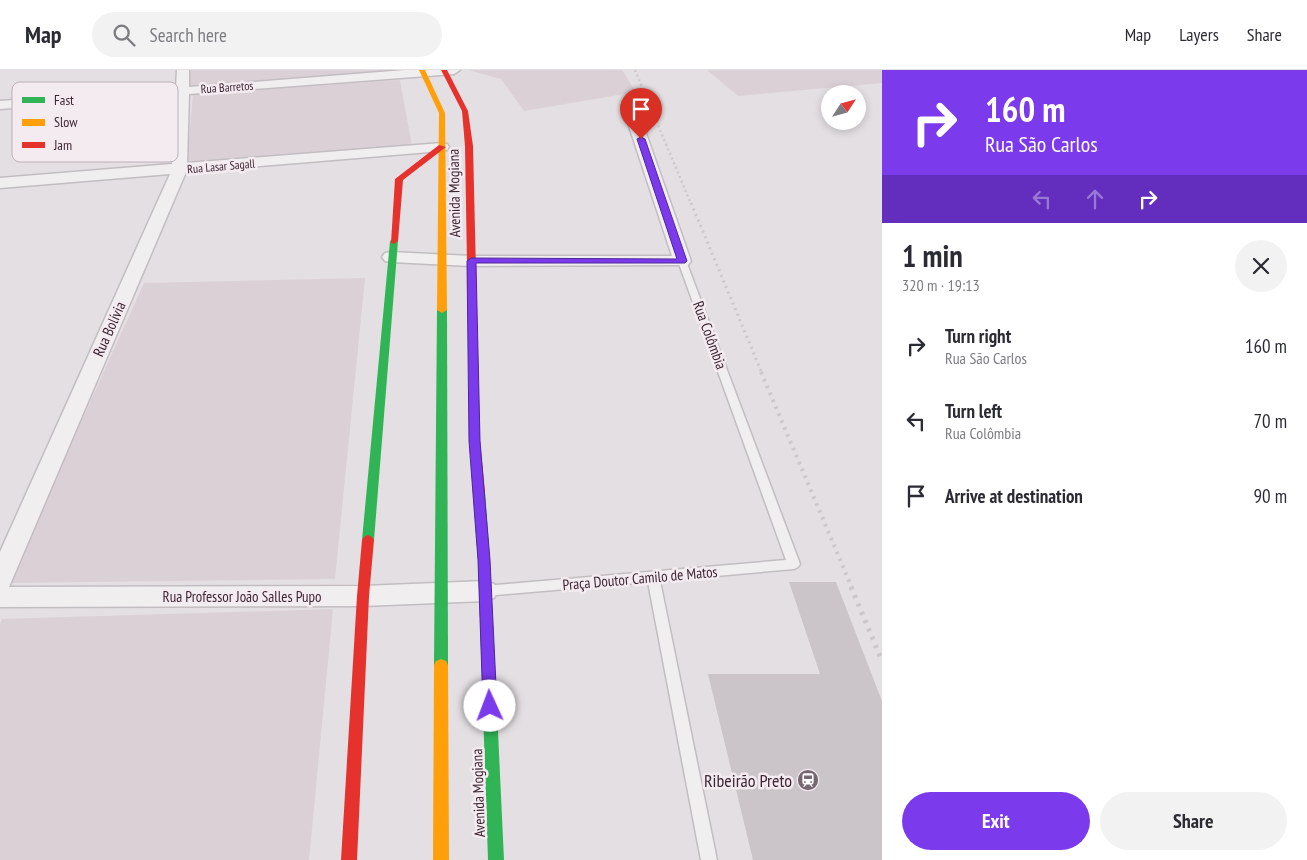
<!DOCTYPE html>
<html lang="en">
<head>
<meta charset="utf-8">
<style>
	:root { --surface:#fff; --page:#f2f2f3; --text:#2b2b33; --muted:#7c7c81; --line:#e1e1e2; --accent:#7c3aed }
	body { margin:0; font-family:"PT Sans Narrow",sans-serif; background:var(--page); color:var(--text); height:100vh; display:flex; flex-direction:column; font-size:19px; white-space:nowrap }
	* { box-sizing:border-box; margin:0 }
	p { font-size:16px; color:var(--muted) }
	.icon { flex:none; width:28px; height:28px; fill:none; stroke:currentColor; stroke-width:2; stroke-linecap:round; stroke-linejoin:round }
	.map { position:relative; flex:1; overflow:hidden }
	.side { display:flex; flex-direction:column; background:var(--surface); width:425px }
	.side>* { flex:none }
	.guide { background:#7c3aed; color:#fff; overflow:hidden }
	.needle { width:32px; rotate:54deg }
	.fabs { position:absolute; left:821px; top:15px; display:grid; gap:10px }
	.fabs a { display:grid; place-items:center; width:45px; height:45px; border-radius:50%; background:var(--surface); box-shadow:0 2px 8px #0003; font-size:25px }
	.pin { position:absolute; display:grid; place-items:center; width:42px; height:42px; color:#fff; margin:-51px -21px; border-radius:50% 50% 50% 0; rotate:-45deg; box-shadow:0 0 5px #0007 }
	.pin .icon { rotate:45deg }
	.me { position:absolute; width:55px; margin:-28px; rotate:358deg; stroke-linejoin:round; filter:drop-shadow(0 0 4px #0008) }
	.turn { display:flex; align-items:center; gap:18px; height:105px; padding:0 20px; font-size:22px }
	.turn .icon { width:65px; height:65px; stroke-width:2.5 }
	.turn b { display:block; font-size:35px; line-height:42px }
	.lanes { display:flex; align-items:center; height:48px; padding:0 20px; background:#0003; justify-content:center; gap:25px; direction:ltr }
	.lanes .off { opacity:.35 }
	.round { display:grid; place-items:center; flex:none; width:52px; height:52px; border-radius:26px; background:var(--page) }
	.head { display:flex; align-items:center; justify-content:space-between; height:85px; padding:0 20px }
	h1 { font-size:30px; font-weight:600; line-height:38px }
	.cta { display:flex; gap:10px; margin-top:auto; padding:10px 20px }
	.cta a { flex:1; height:58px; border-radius:30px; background:var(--accent); color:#fff; font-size:20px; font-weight:600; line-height:58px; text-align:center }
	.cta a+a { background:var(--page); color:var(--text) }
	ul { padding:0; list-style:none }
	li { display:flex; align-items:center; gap:15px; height:75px; padding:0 20px }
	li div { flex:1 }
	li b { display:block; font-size:19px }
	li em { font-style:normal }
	header { display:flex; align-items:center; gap:30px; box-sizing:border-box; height:70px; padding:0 25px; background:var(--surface); border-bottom:1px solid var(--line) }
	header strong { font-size:24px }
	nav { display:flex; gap:28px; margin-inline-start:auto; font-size:18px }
	.search { width:350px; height:45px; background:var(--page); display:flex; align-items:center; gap:12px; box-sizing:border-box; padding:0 18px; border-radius:28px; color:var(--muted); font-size:19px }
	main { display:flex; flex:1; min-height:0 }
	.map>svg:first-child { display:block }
	.built { fill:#dbd0d6 }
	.building { fill:#cbc5c9 }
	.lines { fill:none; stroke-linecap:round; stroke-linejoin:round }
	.lane-casing { stroke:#c2bdc0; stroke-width:3 }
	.street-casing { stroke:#c2bdc0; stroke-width:3 }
	.lane { fill:#f1eef0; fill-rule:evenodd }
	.street { fill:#f1eef0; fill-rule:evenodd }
	.fast { fill:#30b455; fill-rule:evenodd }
	.slow { fill:#ff9f0a; fill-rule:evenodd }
	.jam { fill:#e5322d; fill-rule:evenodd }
	.rail-far3 { stroke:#ccc8ca; stroke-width:2.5; stroke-dasharray:2 3; stroke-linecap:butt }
	.rail-far2 { stroke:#ccc8ca; stroke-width:3; stroke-dasharray:2 4; stroke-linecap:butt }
	.rail-far1 { stroke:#ccc8ca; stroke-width:4; stroke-dasharray:2.5 5; stroke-linecap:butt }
	.rail { stroke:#ccc8ca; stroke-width:5; stroke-dasharray:3 6; stroke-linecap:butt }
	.route { fill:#7c3aed; stroke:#51269a }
	.labels { text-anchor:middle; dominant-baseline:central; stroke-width:5; stroke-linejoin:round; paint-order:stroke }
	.far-street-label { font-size:12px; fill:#3d2633; stroke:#f4ebf1 }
	.street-label { font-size:15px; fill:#3d2633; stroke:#f4ebf1 }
	.near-poi-label { font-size:18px; fill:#3d2633; stroke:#f4ebf1; text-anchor:end }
	.key { fill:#f4ebf1; stroke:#bdb0b8; stroke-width:1 }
	.key-label { font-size:14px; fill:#3d2633 }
</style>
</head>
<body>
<header>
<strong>Map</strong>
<div class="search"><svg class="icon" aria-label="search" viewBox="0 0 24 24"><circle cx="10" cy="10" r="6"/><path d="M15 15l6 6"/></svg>Search here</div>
<nav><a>Map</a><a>Layers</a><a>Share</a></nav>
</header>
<main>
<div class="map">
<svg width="882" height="790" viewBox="0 0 882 790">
	<rect width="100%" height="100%" fill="#e4dfe2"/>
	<g class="built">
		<polygon points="190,0 411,0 189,17"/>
		<polygon points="468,0 622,0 636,22 524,41 501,9"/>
		<polygon points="707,0 882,0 882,13 738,26"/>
		<polygon points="400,10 412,76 187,94 193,23"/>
		<polygon points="365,208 335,509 8,513 144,213"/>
		<polygon points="333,539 309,790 0,790 0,554 2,549"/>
	</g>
	<polygon class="building" points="789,512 836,512 882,631 882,790 753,790 708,604 820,604"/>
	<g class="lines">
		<g class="lane-casing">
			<polygon id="lane" points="682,188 686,191 800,494 798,497 794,499 660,511 717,790 701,790 648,512 485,526 480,525 479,521 480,517 485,516 786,490 678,191"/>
		</g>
		<g class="street-casing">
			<g id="street">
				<polygon points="177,0 189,0 189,17 405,0 460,0 454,4 189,24 187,93 442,73 447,74 449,77 447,80 442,81 186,102 9,517 363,516 485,511 494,514 498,521 494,528 485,531 363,536 0,537 0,482 170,104 0,118 0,108 172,94 175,25 0,39 0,31 176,18"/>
				<polygon points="629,31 636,35 691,191 688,195 471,196 391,192 385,191 382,187 385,183 391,182 471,186 672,186 622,35"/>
			</g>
		</g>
		<use href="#lane" class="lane"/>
		<use href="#street" class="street"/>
		<g class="fast">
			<polygon points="394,168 398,171 374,470 372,473 364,473 362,470 390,171"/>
			<polygon points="442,237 447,240 448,595 446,599 441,601 436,599 434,595 437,240"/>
			<polygon points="479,418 485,422 490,490 504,790 488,790 478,490 473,422"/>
		</g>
		<g class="slow">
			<polygon points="419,0 425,0 445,43 447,240 442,243 437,240 439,43"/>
			<polygon points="441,589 446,591 448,595 449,790 433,790 434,595 436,591"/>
		</g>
		<g class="jam">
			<polygon points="441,0 447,0 468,41 473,76 480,371 485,422 479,426 473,422 470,371 465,76 462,41"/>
			<polygon points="439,75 446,77 403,110 398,171 394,174 391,173 395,109"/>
			<polygon points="368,465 372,467 374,470 369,526 357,790 341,790 357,526 362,470 364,467"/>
		</g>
		<polyline class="rail-far3" points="635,0 691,134"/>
		<polyline class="rail-far2" points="691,133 762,303"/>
		<polyline class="rail-far1" points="761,302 852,518"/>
		<polyline class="rail" points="851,517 882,591"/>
	</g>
	<polygon class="route" points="641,67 645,69 687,191 685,193 476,193 480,371 490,490 497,636 495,641 490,642 485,641 483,636 478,490 469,371 467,191 471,188 677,189 637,69"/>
	<defs>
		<g id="station-disc" transform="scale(1.125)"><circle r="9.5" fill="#776770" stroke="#f4ebf1"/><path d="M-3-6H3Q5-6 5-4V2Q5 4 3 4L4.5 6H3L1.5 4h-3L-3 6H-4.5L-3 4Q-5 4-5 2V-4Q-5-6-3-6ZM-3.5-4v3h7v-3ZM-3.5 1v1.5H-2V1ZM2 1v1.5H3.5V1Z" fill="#fff"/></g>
	</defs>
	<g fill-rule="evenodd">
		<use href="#station-disc" x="808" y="710"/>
	</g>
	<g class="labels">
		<g class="far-street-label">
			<text transform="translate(227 17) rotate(-4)">Rua Barretos</text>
			<text transform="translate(221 96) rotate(-5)">Rua Lasar Sagall</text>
		</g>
		<g class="street-label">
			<text transform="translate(454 123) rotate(-91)">Avenida Mogiana</text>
			<text transform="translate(109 259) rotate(-66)">Rua Bolívia</text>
			<text transform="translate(710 265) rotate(70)">Rua Colômbia</text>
			<text transform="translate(640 508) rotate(-5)">Praça Doutor Camilo de Matos</text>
			<text x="242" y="526">Rua Professor João Salles Pupo</text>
			<text transform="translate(478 723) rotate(-92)">Avenida Mogiana</text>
		</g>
		<g class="near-poi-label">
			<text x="792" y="710">Ribeirão Preto</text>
		</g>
	</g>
	<rect x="12" y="12" width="166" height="80" rx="8" class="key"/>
	<rect x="22" y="27" width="23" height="6" fill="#30b455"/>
	<rect x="22" y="49" width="23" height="7" fill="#ff9f0a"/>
	<rect x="22" y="72" width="23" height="6" fill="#e5322d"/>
	<g class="key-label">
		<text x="54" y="35">Fast</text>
		<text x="54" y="57">Slow</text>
		<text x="54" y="80">Jam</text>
	</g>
</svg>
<div class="fabs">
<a><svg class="needle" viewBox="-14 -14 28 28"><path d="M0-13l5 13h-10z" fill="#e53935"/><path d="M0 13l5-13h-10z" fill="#7c7c81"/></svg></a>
</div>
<div class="pin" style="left:641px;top:69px;background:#d93025"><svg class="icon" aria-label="arrive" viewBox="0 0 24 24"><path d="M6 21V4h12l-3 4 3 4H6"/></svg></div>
<svg class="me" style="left:490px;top:636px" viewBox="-20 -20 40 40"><circle r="19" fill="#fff"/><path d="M0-13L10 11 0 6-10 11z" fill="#7c3aed"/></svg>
</div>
<section class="side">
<div class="guide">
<div class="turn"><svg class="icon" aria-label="right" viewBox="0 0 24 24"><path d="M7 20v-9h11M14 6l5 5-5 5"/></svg><div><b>160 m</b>Rua São Carlos</div></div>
<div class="lanes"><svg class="icon off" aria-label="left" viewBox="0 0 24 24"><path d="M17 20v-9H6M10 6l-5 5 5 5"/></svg><svg class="icon off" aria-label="ahead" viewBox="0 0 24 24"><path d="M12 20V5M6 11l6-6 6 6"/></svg><svg class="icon" aria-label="right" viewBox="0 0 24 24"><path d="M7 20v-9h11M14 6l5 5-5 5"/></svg></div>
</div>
<div class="head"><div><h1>1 min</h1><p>320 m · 19:13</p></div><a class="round"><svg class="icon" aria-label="close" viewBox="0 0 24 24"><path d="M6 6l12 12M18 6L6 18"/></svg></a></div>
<ul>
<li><svg class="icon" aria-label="right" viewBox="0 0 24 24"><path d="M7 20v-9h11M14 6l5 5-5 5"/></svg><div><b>Turn right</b><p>Rua São Carlos</p></div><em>160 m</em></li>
<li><svg class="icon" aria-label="left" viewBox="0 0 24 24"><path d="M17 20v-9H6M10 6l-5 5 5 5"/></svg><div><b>Turn left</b><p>Rua Colômbia</p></div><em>70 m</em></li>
<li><svg class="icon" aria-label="arrive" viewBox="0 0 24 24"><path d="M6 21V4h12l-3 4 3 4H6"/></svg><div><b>Arrive at destination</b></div><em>90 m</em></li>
</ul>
<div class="cta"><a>Exit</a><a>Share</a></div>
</section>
</main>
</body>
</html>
